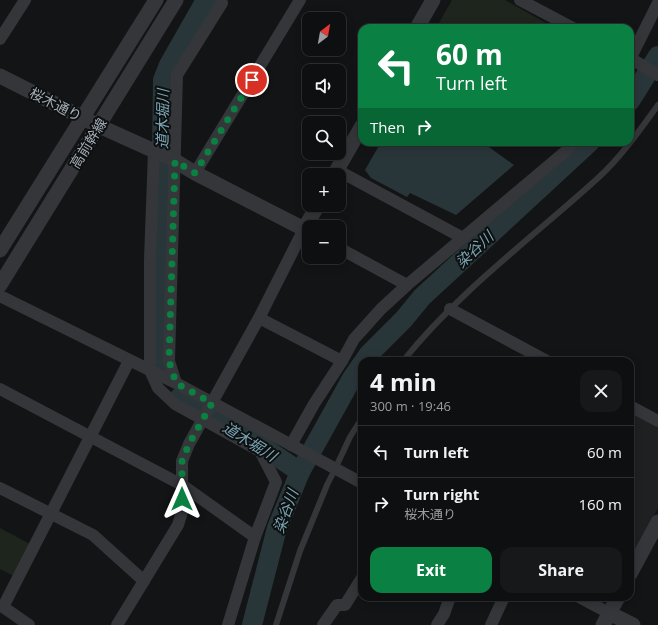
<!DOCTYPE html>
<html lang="en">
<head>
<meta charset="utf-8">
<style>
	:root { --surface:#0e0f10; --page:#171819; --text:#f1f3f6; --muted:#9b9c9f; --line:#2e2f30; --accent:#0b8043 }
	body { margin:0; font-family:"Open Sans","Noto Sans JP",sans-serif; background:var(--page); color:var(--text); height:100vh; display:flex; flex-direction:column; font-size:15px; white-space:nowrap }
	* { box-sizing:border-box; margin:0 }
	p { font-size:13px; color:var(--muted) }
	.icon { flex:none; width:22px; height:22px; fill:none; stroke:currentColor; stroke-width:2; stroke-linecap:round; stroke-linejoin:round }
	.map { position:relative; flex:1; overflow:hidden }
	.sheet { position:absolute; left:358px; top:357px; width:276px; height:244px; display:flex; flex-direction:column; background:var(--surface); border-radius:12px; box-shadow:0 2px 10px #0003,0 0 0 1px var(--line) }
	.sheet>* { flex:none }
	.guide { position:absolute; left:358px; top:24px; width:276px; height:122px; border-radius:12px; box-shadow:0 2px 10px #0003,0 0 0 1px var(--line); background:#0b8043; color:#fff; overflow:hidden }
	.needle { width:26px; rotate:31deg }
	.buttons { position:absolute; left:302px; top:12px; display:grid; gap:8px }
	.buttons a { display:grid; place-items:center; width:44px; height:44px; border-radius:8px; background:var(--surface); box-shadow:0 2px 10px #0003,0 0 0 1px var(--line); font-size:20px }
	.pin { position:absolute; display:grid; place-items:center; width:34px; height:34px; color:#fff; margin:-17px; border:2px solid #fff; border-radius:50%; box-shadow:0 1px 4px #0007 }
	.me { position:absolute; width:44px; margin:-22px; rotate:0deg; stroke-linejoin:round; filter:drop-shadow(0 0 3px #0008) }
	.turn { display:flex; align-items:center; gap:14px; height:84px; padding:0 12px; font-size:18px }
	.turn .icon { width:52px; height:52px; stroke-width:2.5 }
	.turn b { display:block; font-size:28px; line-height:34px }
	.then { display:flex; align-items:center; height:38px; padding:0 12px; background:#0003; gap:8px; font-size:15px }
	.round { display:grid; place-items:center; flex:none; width:42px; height:42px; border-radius:12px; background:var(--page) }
	.headline { display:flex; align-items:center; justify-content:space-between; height:68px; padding:0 12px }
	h1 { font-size:24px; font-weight:700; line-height:30px }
	.action { display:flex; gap:8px; margin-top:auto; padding:8px 12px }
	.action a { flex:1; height:46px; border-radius:12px; background:var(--accent); color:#fff; font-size:16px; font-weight:700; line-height:46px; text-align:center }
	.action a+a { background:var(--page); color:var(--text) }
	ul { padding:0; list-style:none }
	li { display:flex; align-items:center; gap:12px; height:52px; padding:0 12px; border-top:1px solid var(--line) }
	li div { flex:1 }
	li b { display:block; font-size:15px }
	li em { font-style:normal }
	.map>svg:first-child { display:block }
	.built { fill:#1f2022 }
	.green { fill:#1e251d }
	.water { fill:#293639 }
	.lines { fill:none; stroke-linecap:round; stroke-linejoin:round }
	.river { stroke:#293639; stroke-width:20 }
	.service { stroke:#34363a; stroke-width:6 }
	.minor { stroke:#34363a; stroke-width:12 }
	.tertiary { stroke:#34363a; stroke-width:15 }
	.route { stroke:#0b8043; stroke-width:7; stroke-dasharray:0 12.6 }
	.labels { text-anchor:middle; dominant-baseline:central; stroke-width:4; stroke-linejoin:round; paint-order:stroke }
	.street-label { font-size:14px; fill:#a4aeb6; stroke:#0e0f10 }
	.water-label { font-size:15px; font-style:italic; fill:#79a6b3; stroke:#0e0f10 }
</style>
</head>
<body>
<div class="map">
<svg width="658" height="625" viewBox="0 0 658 625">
	<rect width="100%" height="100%" fill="#131415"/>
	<polygon class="built" points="630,410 658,425 658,508 630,560"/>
	<g class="green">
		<polygon points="452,0 505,0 555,28 436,28"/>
		<polygon points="0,528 30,544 14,576 0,569"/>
	</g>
	<polygon class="water" points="381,142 482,142 514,165 456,215 410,193 407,197 371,178 365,170"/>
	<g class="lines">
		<g class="river">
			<polyline points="630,101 658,56"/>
			<polyline points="364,361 369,354 404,319 422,297 590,142"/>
			<polyline points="161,369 159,363 163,80 169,65 206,0"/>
			<polyline points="179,398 266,449 300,472"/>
			<polyline points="252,625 277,528 300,472 351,380 362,364"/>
		</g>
		<g class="service">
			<path d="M403,361C459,291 532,238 598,178C621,157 640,130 658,105"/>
			<polyline points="276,625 300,551 327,485 335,469 350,437 362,418"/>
		</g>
		<g class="minor">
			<polyline points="520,0 573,28"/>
			<polyline points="0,39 25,0"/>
			<polyline points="630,58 658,75"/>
			<polyline points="630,59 658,3"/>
			<polyline points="154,151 150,260 150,370 158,388 175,404 260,451 276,482 255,537 228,625"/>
			<polyline points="337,170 463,238"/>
			<polyline points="195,173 300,0"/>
			<polyline points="339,248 407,285"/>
			<polyline points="0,296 176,383 362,483"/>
			<polyline points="450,309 547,361"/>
			<polyline points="259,318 342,361"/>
			<polyline points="176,383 169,361 177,75 222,3 221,0"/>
			<polyline points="0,389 182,485 255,537"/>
			<polyline points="630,406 658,421"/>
			<polyline points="291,445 314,404 342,361 354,339 381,309 407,285 566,151 574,142"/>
			<polyline points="0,488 93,535 144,581"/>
			<polyline points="579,597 609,613"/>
			<polyline points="29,625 3,607 129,361"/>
			<polyline points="117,625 178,525 182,512 182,461 189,444 259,318 304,229 309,232"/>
			<polyline points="323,625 337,605 345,605 362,578"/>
			<polyline points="437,625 444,614 450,597"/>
			<polyline points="491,625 504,597"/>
		</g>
		<g class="tertiary">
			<polyline points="417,28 433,0"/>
			<polyline points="0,76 99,126 172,159 195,173 304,229 318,205"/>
			<polyline points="334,175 362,126"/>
			<polyline points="0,250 156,0"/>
			<polyline points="0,285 176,0"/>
			<polyline points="630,574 658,522"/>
			<polyline points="609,613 633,625"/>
			<polyline points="603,625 618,597"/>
		</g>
	</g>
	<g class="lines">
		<polyline class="route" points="182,499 182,461 189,444 212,403 176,383 169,361 175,161 195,173 252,80"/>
	</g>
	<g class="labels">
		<g class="street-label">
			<text transform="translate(56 104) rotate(27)">桜木通り</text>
			<text transform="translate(88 143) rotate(-58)">高前幹線</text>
		</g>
		<g class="water-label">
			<text transform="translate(162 119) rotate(-89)">道木堀川</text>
			<text transform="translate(474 249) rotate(-43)">染谷川</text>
			<text transform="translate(250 441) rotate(32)">道木堀川</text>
			<text transform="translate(285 511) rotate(-70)">染谷川</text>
		</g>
	</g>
</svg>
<div class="buttons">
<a><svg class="needle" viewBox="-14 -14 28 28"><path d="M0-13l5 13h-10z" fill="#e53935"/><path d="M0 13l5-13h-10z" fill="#9b9c9f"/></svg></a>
<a><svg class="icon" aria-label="sound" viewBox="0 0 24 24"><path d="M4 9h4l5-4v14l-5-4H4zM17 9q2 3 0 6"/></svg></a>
<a><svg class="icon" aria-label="search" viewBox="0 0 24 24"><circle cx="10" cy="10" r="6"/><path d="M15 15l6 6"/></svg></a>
<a>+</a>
<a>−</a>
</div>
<div class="pin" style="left:252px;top:80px;background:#d93025"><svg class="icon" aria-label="arrive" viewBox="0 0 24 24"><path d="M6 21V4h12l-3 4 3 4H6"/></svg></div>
<svg class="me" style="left:182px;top:499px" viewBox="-20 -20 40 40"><path d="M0-17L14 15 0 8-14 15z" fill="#0b8043" stroke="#fff" stroke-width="4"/></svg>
<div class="guide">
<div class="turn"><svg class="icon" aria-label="left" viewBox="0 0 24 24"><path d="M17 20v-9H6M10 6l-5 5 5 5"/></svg><div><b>60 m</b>Turn left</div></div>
<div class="then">Then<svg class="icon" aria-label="right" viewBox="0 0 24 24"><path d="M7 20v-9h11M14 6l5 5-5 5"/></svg></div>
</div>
<section class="sheet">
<div class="headline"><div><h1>4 min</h1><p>300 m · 19:46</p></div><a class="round"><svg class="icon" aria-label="close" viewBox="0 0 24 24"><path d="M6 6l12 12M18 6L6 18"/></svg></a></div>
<ul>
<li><svg class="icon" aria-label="left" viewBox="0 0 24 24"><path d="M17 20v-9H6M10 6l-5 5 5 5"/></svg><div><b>Turn left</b></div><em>60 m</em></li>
<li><svg class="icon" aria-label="right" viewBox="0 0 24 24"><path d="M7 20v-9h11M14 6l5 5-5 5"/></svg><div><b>Turn right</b><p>桜木通り</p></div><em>160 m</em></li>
</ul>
<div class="action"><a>Exit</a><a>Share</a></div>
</section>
</div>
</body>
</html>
